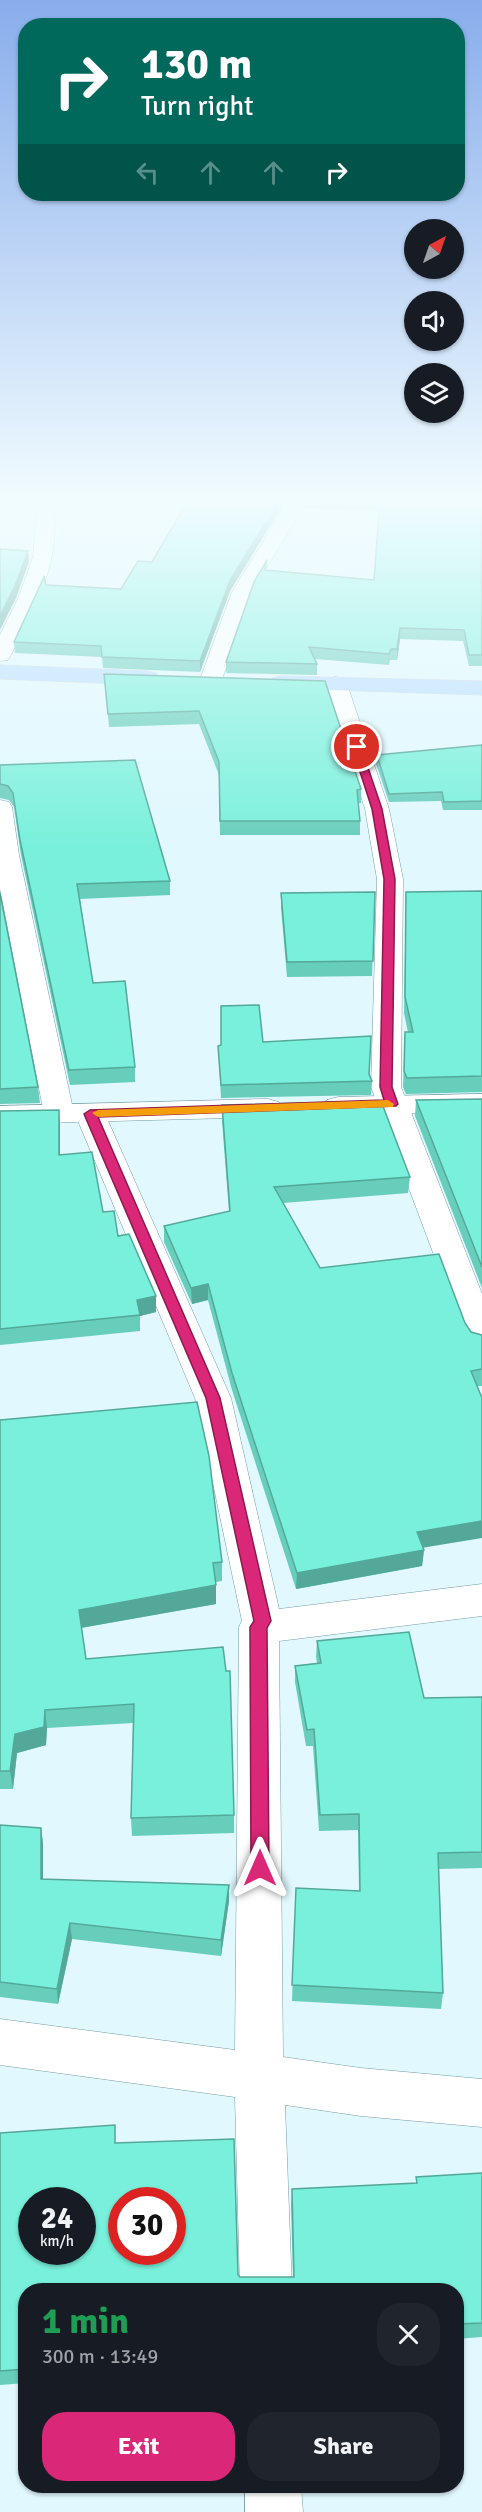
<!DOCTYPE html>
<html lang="en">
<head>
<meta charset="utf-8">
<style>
	:root { --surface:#171b24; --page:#20242c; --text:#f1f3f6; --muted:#9ea1a6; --accent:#db2777 }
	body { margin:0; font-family:Signika,sans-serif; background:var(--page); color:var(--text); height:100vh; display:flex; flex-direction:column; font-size:22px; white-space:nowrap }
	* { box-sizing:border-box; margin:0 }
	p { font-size:20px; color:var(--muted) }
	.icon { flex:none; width:33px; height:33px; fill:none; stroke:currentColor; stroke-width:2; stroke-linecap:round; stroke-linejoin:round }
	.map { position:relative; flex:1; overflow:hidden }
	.drawer { position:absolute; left:18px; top:2283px; width:446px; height:210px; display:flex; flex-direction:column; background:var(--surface); border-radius:24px; box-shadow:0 2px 4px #0004 }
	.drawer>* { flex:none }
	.guide { position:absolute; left:18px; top:18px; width:447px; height:183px; border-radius:24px; box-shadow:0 2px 4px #0004; background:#00695c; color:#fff; overflow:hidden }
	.needle { width:39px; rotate:40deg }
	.buttons { position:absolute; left:404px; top:219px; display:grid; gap:12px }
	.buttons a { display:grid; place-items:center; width:60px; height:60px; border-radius:50%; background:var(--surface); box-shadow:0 2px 4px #0004; font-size:30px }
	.speed { position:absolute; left:18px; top:2187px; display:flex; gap:12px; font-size:30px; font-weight:700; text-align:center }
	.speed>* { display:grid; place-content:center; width:78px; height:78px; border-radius:50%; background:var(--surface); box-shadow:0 2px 4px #0004; line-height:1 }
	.speed small { font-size:15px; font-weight:400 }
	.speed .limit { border:9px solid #d22; background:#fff; color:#111 }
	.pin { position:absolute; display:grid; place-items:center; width:51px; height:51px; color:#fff; margin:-26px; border:3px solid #fff; border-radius:50%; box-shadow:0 2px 6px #0007 }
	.me { position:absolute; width:66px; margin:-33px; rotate:0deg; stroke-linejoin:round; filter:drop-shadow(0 0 4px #0008) }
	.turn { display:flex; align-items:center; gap:21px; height:126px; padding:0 24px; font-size:27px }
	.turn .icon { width:78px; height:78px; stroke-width:2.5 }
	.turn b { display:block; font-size:42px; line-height:51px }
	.lanes { display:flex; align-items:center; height:57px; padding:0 24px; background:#0003; justify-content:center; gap:30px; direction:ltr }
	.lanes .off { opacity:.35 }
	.round { display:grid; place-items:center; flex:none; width:63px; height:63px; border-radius:24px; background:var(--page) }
	.head { display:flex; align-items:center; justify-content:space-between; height:102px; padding:0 24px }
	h1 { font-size:36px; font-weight:700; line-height:45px; color:#1e9e55 }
	.cta { display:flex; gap:12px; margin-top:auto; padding:12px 24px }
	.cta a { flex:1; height:69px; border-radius:24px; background:var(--accent); color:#fff; font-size:24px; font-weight:700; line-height:69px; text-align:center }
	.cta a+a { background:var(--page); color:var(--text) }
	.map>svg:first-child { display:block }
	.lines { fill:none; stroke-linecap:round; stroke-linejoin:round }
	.minor-casing { stroke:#759ca5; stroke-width:1 }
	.tertiary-casing { stroke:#759ca5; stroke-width:1 }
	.primary-casing { stroke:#d2d5d6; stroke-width:1 }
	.minor { fill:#fff; fill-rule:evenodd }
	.tertiary { fill:#fff; fill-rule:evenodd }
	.primary { fill:#b8ddfd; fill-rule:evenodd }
	.wall { fill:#67cebc }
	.shaded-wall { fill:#54a899 }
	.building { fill:#78f0db; stroke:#54a899; stroke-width:1.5; fill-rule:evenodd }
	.route { fill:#db2777; stroke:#8e194d; stroke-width:1.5 }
	.slow { fill:#f59e0b }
</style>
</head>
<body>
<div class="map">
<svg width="482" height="2512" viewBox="0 0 482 2512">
	<rect width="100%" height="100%" fill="#e0f8fe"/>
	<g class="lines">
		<g class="minor-casing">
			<g id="minor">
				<path d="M32,497H50C66,554 36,606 11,655L8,660L0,661V635L18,599L33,557L37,516Z"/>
				<polygon points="291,497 309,497 252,592 221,682 218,687 202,687 199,682 232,592"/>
				<polygon points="336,677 344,679 347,684 389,809 403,879 401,1087 482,1294 482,1350 470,1346 465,1338 371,1087 377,879 365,809 325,684 328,679"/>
				<polygon points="0,800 9,802 12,807 19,855 74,1114 70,1120 59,1123 48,1120 44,1114 0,889"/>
				<polygon points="90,1105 101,1108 105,1114 231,1398 279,1609 482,1584 482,1616 279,1641 283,2057 361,2068 482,2079 482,2127 361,2116 285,2105 292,2290 240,2290 235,2097 0,2065 0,2019 235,2050 239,1627 242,1621 195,1398 75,1114 79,1108"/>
				<polygon points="245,2486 301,2486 303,2512 245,2512"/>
			</g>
		</g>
		<g class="tertiary-casing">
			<g id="tertiary">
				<polygon points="482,1094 482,1112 338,1115 327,1112 323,1106 327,1100 338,1097"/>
				<polygon points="268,1099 279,1102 283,1108 279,1114 268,1117 0,1124 0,1106"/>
			</g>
		</g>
		<g class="primary-casing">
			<g id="primary">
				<polygon points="0,665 148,671 156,673 159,678 156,683 148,685 0,679"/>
				<polygon points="281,676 482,681 482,695 273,688 270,683 273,678"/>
			</g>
		</g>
		<use href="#minor" class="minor"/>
		<use href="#tertiary" class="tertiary"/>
		<use href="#primary" class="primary"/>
	</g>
	<g class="wall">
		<polygon points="0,497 31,497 30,498 0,499"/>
		<polygon points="52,497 128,497 52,498"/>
		<polygon points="184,497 288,497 230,591 200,672 103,668 102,657 15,653 14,642 46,585 121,589 152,562 189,499 184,499"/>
		<polygon points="482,497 482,666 469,666 463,641 400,639 397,660 390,660 389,665 315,659 317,664 317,675 226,673 226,662 267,571 374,580 379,511 305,508 305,498"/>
		<polygon points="104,674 325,681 361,789 361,803 358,803 360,821 360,835 220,835 219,775 199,724 109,727"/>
		<polygon points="482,745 482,810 443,810 441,801 389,802 376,764 377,755"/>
		<polygon points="0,765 170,881 170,895 80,899 93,983 135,1067 135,1082 70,1085 21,855 14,807 9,800 0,798"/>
		<polygon points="482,891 482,1092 406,1094 403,1087 405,1032 408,1032 404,1013 406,892"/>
		<polygon points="375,892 372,976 287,977 281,908 281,893"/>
		<polygon points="0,893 38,1087 40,1103 0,1104"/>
		<polygon points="263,1042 369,1074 372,1081 371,1095 221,1098 218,1046"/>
		<polygon points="482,1099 482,1288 415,1116 416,1100"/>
		<polygon points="222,1105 410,1177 408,1193 283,1203 320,1268 465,1323 471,1332 482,1335 482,1386 477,1386 423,1548 424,1550 422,1566 296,1589 232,1390 208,1300 192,1304 164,1242 164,1226 229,1212 222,1121"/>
		<polygon points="0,1111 60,1125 60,1155 103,1212 156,1296 156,1312 140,1316 140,1331 0,1345"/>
		<polygon points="0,1420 222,1562 222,1581 216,1582 216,1604 81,1628 86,1659 223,1647 234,1815 234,1833 132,1836 131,1818 133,1723 47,1728 46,1745 17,1753 13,1789 0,1789"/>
		<polygon points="317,1641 424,1698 482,1697 482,1868 439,1869 443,1993 441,2009 292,2001 296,1888 359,1891 358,1830 319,1831 313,1746 306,1746 295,1682 295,1666 317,1663 316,1657"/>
		<polygon points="0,1825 41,1828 43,1844 43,1879 229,1901 221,1956 72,1939 58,2004 0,1997"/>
		<polygon points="0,2133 240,2277 293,2277 291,2205 292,2189 416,2183 416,2177 482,2173 482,2337 456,2339 456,2290 26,2290 26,2383 0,2385"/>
	</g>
	<g class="shaded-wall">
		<polygon points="282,497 288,497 230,591 200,672 200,661 230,580"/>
		<polygon points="28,551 29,562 16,598 0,630 0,616"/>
		<polygon points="400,628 400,639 397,660 397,649"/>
		<polygon points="59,1110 60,1125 60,1170 59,1155"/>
		<polygon points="208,1284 208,1300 192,1304 191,1288"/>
		<polygon points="156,1296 156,1312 140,1316 137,1300"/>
		<polygon points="482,1521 482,1538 415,1549 417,1532"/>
		<polygon points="424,1550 422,1566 296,1589 297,1573"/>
		<polygon points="216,1585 216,1604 80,1628 79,1610"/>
		<polygon points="45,1710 47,1728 46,1745 17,1753 13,1789 10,1771 15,1734"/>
		<polygon points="41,1828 43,1844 43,1894 41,1879"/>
		<polygon points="229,1885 229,1901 221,1956 221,1940"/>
		<polygon points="70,1923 72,1939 58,2004 57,1989"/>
	</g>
	<g class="building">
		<polygon points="190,497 282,497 230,580 200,661 102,657 101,646 14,642 44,577 46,585 121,589 138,561 152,562"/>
		<polygon points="306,497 482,497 482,655 469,655 464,630 400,628 397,649 391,649 389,654 309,647 317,664 226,662 254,582 267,560 265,570 374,580 380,501 305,498"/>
		<polygon points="0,549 28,551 15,586 0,616"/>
		<polygon points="104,674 325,681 361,789 357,790 360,821 220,821 219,762 199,711 108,714"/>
		<polygon points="482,745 482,801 444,802 442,792 389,794 377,755"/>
		<polygon points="135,760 170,881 77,884 93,983 125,981 135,1067 69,1070 20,840 13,793 8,786 0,784 0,765"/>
		<polygon points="482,891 482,1076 407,1078 404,1071 405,1032 413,1032 405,997 406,892"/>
		<polygon points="375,892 373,961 287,962 281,893"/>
		<polygon points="0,893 38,1087 0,1089"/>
		<polygon points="259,1005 263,1042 371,1036 369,1074 372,1081 221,1085 218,1046 221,1045 221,1006"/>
		<polygon points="482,1099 482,1267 416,1100"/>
		<polygon points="381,1101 410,1177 274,1187 320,1268 439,1254 465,1323 471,1332 482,1335 482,1369 471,1371 482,1398 482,1521 417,1532 424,1550 297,1573 232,1373 208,1284 191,1288 164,1226 230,1211 222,1105"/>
		<polygon points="59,1110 59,1155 92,1152 103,1212 114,1211 118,1236 129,1234 156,1296 137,1300 140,1315 0,1329 0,1111"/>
		<polygon points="197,1402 209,1456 222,1562 213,1563 216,1585 79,1610 86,1659 223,1647 226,1671 230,1671 234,1815 131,1818 134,1704 45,1710 44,1727 15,1734 10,1771 0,1771 0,1420"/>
		<polygon points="409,1632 424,1698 482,1697 482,1852 438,1853 443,1993 292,1985 296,1888 360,1891 359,1814 320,1815 314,1729 307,1730 295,1666 321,1663 317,1641"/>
		<polygon points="0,1825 41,1828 41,1879 229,1885 221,1940 70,1923 57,1989 0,1982"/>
		<path d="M115,2125V2143L234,2139L238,2275L240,2277H294L292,2189L417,2183L416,2177L482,2173V2323L456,2324V2290H26V2369L0,2371V2133ZM32,2200H82V2252H32ZM122,2200H172V2252H122Z"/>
	</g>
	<linearGradient id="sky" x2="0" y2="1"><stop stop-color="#88adeb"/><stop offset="0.59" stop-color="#f1fcff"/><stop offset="1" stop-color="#f1fcff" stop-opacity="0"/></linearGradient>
	<rect width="482" height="849" fill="url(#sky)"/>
	<polygon class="route" points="357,744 361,747 382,809 395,879 392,1087 398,1104 396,1106 98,1117 220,1398 271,1621 267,1628 269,1868 267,1874 260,1876 254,1874 251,1868 250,1627 254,1621 206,1398 84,1114 90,1110 384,1100 380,1087 384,879 372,809 352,747"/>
	<polygon class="slow" points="388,1100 394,1104 393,1107 98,1117 92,1113 98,1110"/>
</svg>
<div class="buttons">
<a><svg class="needle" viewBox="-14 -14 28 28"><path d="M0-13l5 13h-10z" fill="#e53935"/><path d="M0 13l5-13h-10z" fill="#9ea1a6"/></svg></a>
<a><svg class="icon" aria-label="sound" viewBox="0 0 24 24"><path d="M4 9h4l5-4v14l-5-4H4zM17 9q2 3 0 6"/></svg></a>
<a><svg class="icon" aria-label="layers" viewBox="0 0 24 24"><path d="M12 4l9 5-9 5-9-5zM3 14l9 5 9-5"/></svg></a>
</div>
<div class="speed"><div>24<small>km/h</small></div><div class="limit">30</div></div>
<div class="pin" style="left:357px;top:747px;background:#d93025"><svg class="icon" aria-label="arrive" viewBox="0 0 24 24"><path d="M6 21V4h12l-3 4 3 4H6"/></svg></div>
<svg class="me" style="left:260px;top:1868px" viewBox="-20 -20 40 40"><path d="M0-17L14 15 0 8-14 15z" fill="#db2777" stroke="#fff" stroke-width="4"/></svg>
<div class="guide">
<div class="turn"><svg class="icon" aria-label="right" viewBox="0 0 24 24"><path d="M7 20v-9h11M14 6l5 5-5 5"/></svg><div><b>130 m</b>Turn right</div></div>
<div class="lanes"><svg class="icon off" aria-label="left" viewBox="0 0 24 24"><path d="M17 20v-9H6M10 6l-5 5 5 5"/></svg><svg class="icon off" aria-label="ahead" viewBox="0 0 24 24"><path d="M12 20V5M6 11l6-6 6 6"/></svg><svg class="icon off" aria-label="ahead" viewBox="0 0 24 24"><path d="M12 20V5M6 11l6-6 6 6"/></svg><svg class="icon" aria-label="right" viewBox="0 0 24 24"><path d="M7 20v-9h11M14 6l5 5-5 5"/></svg></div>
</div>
<section class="drawer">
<div class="head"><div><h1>1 min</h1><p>300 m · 13:49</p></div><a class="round"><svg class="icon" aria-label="close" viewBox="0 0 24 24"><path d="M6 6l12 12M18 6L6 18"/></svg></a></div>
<div class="cta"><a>Exit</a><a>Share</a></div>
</section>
</div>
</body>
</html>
